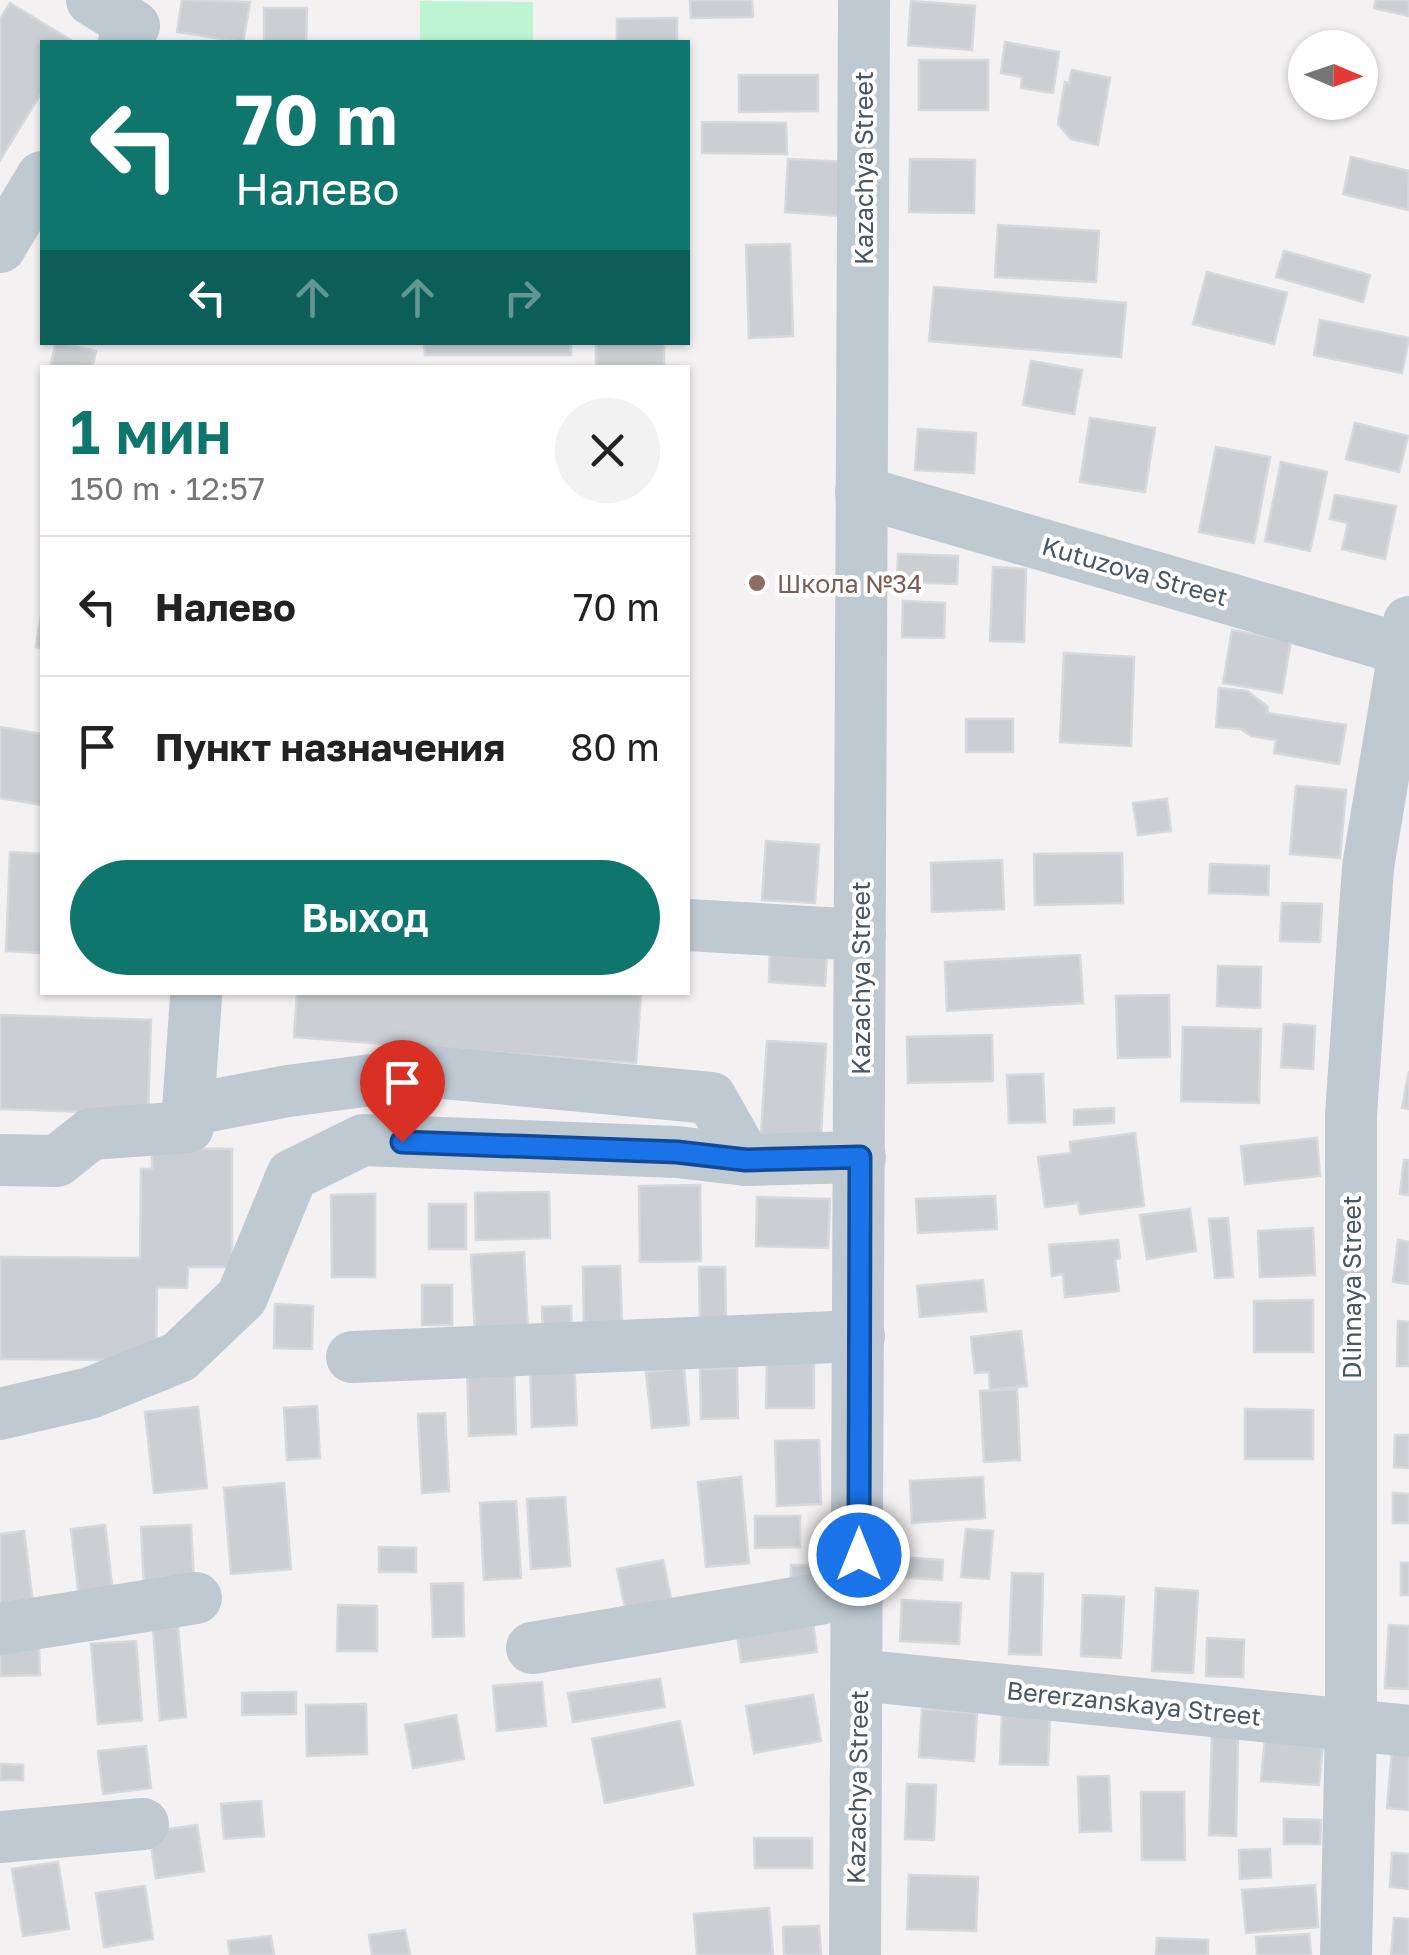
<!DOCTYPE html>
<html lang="ru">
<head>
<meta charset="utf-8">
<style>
	:root { --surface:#fff; --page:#f2f2f2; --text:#222; --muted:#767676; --line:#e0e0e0; --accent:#0f766e }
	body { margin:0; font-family:"Golos Text",sans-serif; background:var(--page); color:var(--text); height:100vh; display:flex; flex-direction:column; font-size:38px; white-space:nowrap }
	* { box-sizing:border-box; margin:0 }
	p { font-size:32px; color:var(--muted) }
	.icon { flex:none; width:55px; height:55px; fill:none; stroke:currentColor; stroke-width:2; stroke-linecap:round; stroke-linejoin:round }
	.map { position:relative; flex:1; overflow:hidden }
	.sheet { position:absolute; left:40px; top:365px; width:650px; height:630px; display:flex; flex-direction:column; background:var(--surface); border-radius:0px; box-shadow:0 2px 8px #0004 }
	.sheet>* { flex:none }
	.guide { position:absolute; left:40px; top:40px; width:650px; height:305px; border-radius:0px; box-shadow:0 2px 8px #0004; background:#0f766e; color:#fff; overflow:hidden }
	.needle { width:65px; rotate:92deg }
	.tools { position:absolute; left:1288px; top:30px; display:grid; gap:20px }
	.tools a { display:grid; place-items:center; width:90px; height:90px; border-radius:50%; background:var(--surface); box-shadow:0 2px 8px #0004; font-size:50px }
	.pin { position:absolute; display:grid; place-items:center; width:85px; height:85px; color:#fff; margin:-102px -42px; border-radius:50% 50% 50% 0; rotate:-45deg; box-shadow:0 0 10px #0007 }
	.pin .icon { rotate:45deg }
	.me { position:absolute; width:110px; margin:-55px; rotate:0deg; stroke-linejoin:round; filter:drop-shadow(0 0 8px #0008) }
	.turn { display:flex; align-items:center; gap:35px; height:210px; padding:0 30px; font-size:45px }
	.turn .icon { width:130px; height:130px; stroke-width:2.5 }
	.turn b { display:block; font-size:70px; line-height:85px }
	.lanes { display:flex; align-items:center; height:95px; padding:0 30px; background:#0003; justify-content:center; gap:50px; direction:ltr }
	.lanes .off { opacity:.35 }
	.round { display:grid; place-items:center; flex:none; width:105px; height:105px; border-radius:52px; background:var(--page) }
	.summary { display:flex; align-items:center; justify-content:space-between; height:170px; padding:0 30px }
	h1 { font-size:60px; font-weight:600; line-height:75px; color:var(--accent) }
	.action { display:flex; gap:20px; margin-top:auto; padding:20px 30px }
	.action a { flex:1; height:115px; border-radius:60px; background:var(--accent); color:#fff; font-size:40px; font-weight:600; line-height:115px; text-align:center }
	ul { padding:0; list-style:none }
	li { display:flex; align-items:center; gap:30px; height:140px; padding:0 30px; border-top:2px solid var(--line) }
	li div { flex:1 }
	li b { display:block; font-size:38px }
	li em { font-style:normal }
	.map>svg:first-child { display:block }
	.green { fill:#bef4d1 }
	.building { fill:#cbcfd4; stroke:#d5d8dd; stroke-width:2.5 }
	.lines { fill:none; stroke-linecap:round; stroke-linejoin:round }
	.minor { stroke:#bec9d2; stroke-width:52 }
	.route-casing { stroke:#114b97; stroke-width:25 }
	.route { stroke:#1a73e8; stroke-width:18 }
	.education-dot { fill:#8d6e63; stroke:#fff; stroke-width:4 }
	.labels { text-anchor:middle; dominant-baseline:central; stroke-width:8; stroke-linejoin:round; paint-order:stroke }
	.street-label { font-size:25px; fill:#475661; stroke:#fff }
	.education-label { font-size:25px; fill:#785e54; stroke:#fff; text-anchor:start }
</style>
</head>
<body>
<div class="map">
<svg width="1409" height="1955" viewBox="0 0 1409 1955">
	<rect width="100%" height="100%" fill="#f4f1f2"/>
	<polygon class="green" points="420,1 533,2 533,42 420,42"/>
	<g class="building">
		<polygon points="182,0 250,2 243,42 177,32"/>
		<polygon points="690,0 752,0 753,17 691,18"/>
		<polygon points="1376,0 1409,0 1409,16 1374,8"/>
		<polygon points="911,1 975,6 972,50 908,45"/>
		<polygon points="10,3 74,42 42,42 42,92 0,160 0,19"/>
		<polygon points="264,8 307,8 306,42 264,42"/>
		<polygon points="677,18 677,42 617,42 617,19"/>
		<polygon points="1005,42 1059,52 1053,93 1021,88 1022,77 1001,73"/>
		<rect x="919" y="60" width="69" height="50"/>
		<polygon points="1072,70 1110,78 1098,145 1071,139 1058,124 1065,82 1069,83"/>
		<polygon points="739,75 818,75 818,111 739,112"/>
		<polygon points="702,122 786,123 787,154 702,153"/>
		<polygon points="1351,157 1409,171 1408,210 1343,194"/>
		<polygon points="788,159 845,162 841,216 785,212"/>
		<polygon points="910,159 975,160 974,213 909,212"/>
		<polygon points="998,225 1099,231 1096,282 995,277"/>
		<polygon points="790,244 793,336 749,338 746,245"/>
		<polygon points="1284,251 1370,275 1363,302 1276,277"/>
		<polygon points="1207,272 1287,293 1274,344 1193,324"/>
		<polygon points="934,287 1126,303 1121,357 929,341"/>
		<polygon points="1320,320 1409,338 1402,373 1314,355"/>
		<polygon points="56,342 96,351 92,368 50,368"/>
		<polygon points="424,342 571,342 571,355 425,355"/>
		<rect x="596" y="342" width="68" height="26"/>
		<polygon points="1031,361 1082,370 1074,414 1023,405"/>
		<polygon points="1090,418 1155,428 1145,492 1080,482"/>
		<polygon points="1355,423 1408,436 1399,472 1346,459"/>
		<polygon points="918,429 976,433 974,473 915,470"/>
		<polygon points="1216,447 1270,457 1254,543 1199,532"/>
		<polygon points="1281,462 1327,472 1310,551 1265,541"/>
		<polygon points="1335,495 1396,506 1385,559 1342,549 1348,523 1330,519"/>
		<polygon points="898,554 958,556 957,584 897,582"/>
		<polygon points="993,567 1026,569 1024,642 990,641"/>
		<polygon points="903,601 945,603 944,638 902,637"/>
		<polygon points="42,609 42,648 36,647"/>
		<polygon points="1232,630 1291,641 1282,693 1223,683"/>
		<polygon points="1064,653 1134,657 1131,746 1060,742"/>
		<polygon points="1219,688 1247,691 1268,707 1267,713 1346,725 1339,764 1274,753 1276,740 1251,736 1241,729 1216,727"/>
		<rect x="966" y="719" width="47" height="33"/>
		<polygon points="0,727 42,734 42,805 0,798"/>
		<polygon points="1296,786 1346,790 1340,858 1290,854"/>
		<polygon points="1167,799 1171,831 1138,835 1133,803"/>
		<polygon points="766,841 819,845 815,903 762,900"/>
		<polygon points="10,852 42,854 42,953 6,951"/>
		<polygon points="1122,853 1123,903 1035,905 1034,854"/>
		<polygon points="1002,860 1004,909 932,912 931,863"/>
		<polygon points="1210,864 1269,866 1268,895 1209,893"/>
		<polygon points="1282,903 1322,904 1320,942 1280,941"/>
		<polygon points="770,948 827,952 825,986 769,982"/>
		<polygon points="1080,955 1083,1003 947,1011 945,962"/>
		<polygon points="1218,966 1261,967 1260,1008 1217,1006"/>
		<polygon points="297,992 602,992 641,995 636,1063 294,1037"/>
		<polygon points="1169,995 1170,1057 1118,1058 1116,996"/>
		<polygon points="0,1015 151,1020 148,1114 0,1109"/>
		<polygon points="1284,1024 1315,1026 1313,1069 1281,1067"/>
		<polygon points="1183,1027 1261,1029 1259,1103 1181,1101"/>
		<polygon points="992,1035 993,1081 908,1083 907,1037"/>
		<polygon points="767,1041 826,1044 821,1137 761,1134"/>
		<polygon points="1409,1071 1409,1109 1402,1108"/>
		<polygon points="1043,1074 1045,1122 1009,1123 1007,1075"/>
		<polygon points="1114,1108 1114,1123 1074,1125 1074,1110"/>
		<polygon points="1135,1133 1144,1206 1080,1214 1078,1203 1045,1207 1038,1157 1071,1153 1070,1142"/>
		<polygon points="1317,1138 1320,1176 1245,1184 1241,1146"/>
		<polygon points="152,1148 232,1149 232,1267 188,1267 187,1288 157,1287 156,1360 0,1359 0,1257 140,1258 141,1169 152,1169"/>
		<polygon points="1404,1160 1409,1160 1409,1195 1400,1194"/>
		<polygon points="700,1185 701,1261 640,1262 639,1186"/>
		<polygon points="549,1192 550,1238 476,1240 475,1193"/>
		<polygon points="375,1194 375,1277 332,1277 331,1195"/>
		<polygon points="995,1196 997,1229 918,1233 916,1199"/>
		<polygon points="757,1197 830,1199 828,1248 756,1246"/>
		<rect x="429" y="1204" width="37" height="45"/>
		<polygon points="1190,1209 1196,1251 1147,1259 1140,1215"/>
		<polygon points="1228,1218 1233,1277 1215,1278 1209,1219"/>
		<polygon points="1313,1228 1315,1275 1260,1277 1258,1231"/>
		<polygon points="1118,1240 1120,1258 1115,1259 1119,1291 1065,1297 1063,1274 1052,1276 1049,1245"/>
		<polygon points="1398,1240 1409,1242 1409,1284 1393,1282"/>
		<polygon points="524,1252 528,1332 475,1334 471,1255"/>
		<polygon points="620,1266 622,1328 584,1329 583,1267"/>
		<polygon points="699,1267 725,1267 726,1325 700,1325"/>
		<polygon points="983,1280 986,1311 920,1317 917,1286"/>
		<rect x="422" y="1285" width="30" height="40"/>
		<polygon points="1313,1300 1313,1352 1254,1352 1254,1301"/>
		<polygon points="275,1304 313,1306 312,1349 274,1348"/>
		<polygon points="571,1306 572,1336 543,1337 542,1307"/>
		<polygon points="1398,1321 1409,1322 1409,1366 1397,1366"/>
		<polygon points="1021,1331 1027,1386 990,1390 989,1372 975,1373 971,1337"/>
		<polygon points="767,1359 814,1359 814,1408 766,1408"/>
		<polygon points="574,1360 577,1425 532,1427 530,1362"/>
		<polygon points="514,1364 516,1434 469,1436 467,1365"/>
		<polygon points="684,1368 689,1425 652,1428 646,1372"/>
		<polygon points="737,1368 738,1418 701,1419 700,1369"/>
		<polygon points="1017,1389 1020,1460 984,1462 980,1391"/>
		<polygon points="317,1406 320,1458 287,1460 284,1408"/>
		<polygon points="198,1407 207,1488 154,1493 145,1412"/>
		<polygon points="1245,1409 1313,1410 1313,1459 1245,1459"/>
		<polygon points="445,1413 449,1491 422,1493 418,1414"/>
		<polygon points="1395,1435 1409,1435 1409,1468 1394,1467"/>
		<polygon points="819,1440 821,1504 777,1506 775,1441"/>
		<polygon points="741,1477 749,1563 706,1567 698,1482"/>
		<polygon points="983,1477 985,1518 912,1523 910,1481"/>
		<polygon points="284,1483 291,1569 231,1574 224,1488"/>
		<polygon points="1393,1493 1409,1494 1409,1523 1393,1523"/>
		<polygon points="565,1497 570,1566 531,1569 527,1499"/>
		<polygon points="516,1501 521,1578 484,1580 480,1503"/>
		<polygon points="755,1516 800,1516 800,1547 755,1548"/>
		<polygon points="105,1525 113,1593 79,1597 71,1529"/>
		<polygon points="191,1525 194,1583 144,1585 141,1527"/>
		<polygon points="966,1529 993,1531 989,1579 961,1577"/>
		<polygon points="24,1531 33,1604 0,1608 0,1534"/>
		<polygon points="379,1547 416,1548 416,1572 379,1572"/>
		<polygon points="898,1557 943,1560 942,1580 897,1577"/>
		<polygon points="663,1560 671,1599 625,1608 617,1569"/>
		<rect x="1401" y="1563" width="8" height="32"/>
		<polygon points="791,1565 819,1566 819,1584 791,1584"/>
		<polygon points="1012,1573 1043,1574 1041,1655 1009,1654"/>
		<polygon points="463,1583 464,1636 433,1637 431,1584"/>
		<polygon points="1156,1588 1198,1591 1193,1673 1152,1671"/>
		<polygon points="1083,1595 1124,1597 1121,1658 1081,1656"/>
		<polygon points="902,1600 961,1603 959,1644 900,1641"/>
		<polygon points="338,1605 377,1606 377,1651 337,1651"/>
		<polygon points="812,1615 817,1652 741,1662 736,1624"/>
		<polygon points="1389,1625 1409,1626 1409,1689 1385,1688"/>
		<polygon points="178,1627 186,1717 160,1720 153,1629"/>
		<polygon points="1207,1638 1244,1640 1243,1677 1206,1676"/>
		<polygon points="136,1641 142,1720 98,1724 91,1644"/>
		<polygon points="39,1645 40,1675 0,1676 0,1647"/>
		<polygon points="660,1679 665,1707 573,1722 568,1693"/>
		<polygon points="542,1682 546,1726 497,1731 493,1686"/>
		<polygon points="296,1692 296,1714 242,1715 242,1693"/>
		<polygon points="813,1695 821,1741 754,1753 746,1706"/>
		<polygon points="366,1704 367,1754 307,1756 306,1705"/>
		<polygon points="922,1709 977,1713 974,1761 919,1757"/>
		<polygon points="1002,1714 1050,1716 1048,1765 1000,1764"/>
		<polygon points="456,1715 464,1759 413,1768 405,1725"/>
		<polygon points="680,1721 693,1785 605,1803 592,1739"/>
		<polygon points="1212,1736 1238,1737 1236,1836 1209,1835"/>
		<polygon points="1265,1738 1323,1743 1319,1785 1261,1781"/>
		<polygon points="146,1746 151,1788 103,1794 98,1751"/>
		<polygon points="1392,1750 1409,1751 1409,1810 1387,1808"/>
		<polygon points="0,1764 23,1765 23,1780 0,1780"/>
		<polygon points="1109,1776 1111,1831 1080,1832 1078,1777"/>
		<polygon points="907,1784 936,1785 934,1840 905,1839"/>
		<polygon points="1141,1792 1184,1792 1185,1860 1142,1860"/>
		<polygon points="261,1801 264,1836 224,1839 221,1804"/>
		<polygon points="1284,1819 1321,1820 1320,1844 1284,1844"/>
		<polygon points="197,1825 204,1871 156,1878 149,1832"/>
		<polygon points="754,1838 812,1838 812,1868 755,1868"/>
		<polygon points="1270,1849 1271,1877 1240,1879 1239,1850"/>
		<polygon points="1392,1853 1409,1854 1409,1889 1390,1887"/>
		<polygon points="58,1862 69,1929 23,1936 12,1869"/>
		<polygon points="909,1875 978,1877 976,1931 907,1929"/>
		<polygon points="1315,1885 1318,1927 1246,1933 1242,1890"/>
		<polygon points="145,1886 153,1939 104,1947 96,1893"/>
		<polygon points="769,1908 773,1955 697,1955 694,1914"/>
		<polygon points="1394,1918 1409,1919 1409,1955 1391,1955"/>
		<polygon points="819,1926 821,1955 784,1955 783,1927"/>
		<polygon points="405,1930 410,1955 372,1955 369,1935"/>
		<polygon points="1309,1934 1311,1955 1257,1955 1256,1937"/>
		<polygon points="271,1936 274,1955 230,1955 228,1941"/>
		<polygon points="1157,1938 1208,1940 1208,1955 1156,1955"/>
	</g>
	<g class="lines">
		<g class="minor">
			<polyline points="92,0 134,26 124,42"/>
			<polyline points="0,247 42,177"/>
			<polyline points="861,492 1409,651"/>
			<polyline points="688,925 860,935"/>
			<polyline points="196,997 188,1110 288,1091 433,1072 711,1098 746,1160 860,1157"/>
			<polyline points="0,1160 57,1161 91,1134 188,1127 188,1110"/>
			<polyline points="352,1357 859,1336"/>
			<polyline points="0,1414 90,1393 179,1357 242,1297 292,1175 363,1140 677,1152 746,1160"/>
			<polyline points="0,1629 196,1598"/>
			<polyline points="532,1648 859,1592"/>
			<polyline points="858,1675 1409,1731"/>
			<polyline points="0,1837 143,1824"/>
			<polyline points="855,1955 864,0"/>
			<polyline points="1346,1955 1351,1724 1351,1115 1368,867 1409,622"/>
		</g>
	</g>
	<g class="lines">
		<g class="route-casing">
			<polyline id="route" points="402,1142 677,1152 746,1160 860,1157 859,1555"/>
		</g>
		<use href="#route" class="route"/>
	</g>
	<circle class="education-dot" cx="757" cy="583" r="10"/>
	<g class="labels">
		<g class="street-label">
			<text transform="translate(863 168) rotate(-90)">Kazachya Street</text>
			<text transform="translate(1135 571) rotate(16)">Kutuzova Street</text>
			<text transform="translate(860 978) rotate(-90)">Kazachya Street</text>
			<text transform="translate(1351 1287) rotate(-90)">Dlinnaya Street</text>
			<text transform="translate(1134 1703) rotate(6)">Bererzanskaya Street</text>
			<text transform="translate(857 1787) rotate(-89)">Kazachya Street</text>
		</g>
		<g class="education-label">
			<text x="777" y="583">Школа №34</text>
		</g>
	</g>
</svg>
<div class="tools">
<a><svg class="needle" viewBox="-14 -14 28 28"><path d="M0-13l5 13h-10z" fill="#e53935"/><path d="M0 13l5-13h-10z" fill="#767676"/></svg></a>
</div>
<div class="pin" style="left:402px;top:1142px;background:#d93025"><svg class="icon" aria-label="arrive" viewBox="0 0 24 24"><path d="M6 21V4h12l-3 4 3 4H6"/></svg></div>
<svg class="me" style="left:859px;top:1555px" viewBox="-20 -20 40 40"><circle r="17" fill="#1a73e8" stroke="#fff" stroke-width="3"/><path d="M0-11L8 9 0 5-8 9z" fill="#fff"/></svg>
<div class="guide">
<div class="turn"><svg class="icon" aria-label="left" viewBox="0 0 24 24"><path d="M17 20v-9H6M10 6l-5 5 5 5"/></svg><div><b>70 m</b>Налево</div></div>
<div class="lanes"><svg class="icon" aria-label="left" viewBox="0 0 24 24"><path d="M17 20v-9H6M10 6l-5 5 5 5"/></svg><svg class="icon off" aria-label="ahead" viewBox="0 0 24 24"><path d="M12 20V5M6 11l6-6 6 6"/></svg><svg class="icon off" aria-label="ahead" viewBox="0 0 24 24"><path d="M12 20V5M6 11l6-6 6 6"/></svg><svg class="icon off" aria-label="right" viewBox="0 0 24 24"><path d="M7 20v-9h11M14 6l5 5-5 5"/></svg></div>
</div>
<section class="sheet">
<div class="summary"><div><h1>1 мин</h1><p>150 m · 12:57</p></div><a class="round"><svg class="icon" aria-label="close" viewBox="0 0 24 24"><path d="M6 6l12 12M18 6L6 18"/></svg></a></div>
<ul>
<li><svg class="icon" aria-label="left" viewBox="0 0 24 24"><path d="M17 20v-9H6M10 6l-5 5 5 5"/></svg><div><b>Налево</b></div><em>70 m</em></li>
<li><svg class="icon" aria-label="arrive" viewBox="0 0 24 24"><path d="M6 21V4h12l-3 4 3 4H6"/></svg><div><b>Пункт назначения</b></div><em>80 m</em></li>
</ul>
<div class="action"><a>Выход</a></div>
</section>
</div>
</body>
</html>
